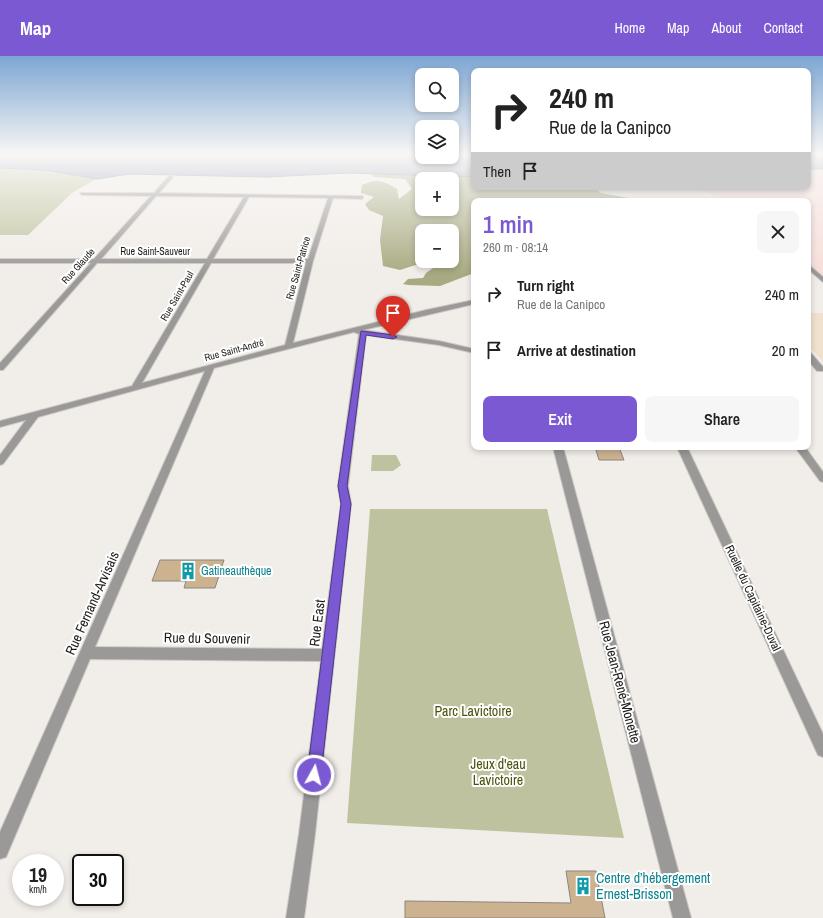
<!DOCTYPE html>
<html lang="en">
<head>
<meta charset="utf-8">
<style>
	:root { --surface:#fff; --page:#f6f6f6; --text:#222; --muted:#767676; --accent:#7b59d3 }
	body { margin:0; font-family:"Archivo Narrow",sans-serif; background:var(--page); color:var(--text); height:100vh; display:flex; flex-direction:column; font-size:15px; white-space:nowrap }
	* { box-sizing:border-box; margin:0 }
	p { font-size:13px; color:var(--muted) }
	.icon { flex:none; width:22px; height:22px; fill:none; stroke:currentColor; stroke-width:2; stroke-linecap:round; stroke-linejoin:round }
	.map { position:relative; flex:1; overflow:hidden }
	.details { position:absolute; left:471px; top:142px; width:340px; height:252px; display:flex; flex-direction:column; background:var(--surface); border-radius:8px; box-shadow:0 2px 6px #0003 }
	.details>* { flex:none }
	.banner { position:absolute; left:471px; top:12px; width:340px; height:122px; border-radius:8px; box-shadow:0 2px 6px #0003; background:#fff; color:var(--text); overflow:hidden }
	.fabs { position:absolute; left:415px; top:12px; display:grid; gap:8px }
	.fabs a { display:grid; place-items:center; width:44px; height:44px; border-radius:8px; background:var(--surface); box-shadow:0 2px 6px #0003; font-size:20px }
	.speed { position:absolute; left:12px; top:798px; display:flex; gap:8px; font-size:20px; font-weight:700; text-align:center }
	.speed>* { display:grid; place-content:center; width:52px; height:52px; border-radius:50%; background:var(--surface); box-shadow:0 2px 6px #0003; line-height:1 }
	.speed small { font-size:10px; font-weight:400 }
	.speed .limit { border:2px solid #111; border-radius:6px; background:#fff; color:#111 }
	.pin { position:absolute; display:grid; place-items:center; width:34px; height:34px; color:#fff; margin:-41px -17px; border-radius:50% 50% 50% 0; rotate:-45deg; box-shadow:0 0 4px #0007 }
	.pin .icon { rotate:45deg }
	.me { position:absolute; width:44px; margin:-22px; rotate:7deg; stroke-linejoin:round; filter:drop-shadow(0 0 3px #0008) }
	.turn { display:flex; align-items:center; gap:14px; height:84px; padding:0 12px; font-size:18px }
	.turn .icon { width:52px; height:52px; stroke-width:2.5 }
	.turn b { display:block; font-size:28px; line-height:34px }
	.then { display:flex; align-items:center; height:38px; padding:0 12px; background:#0003; gap:8px; font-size:15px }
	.round { display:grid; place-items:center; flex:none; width:42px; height:42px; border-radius:8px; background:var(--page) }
	.headline { display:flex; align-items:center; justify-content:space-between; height:68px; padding:0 12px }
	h1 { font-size:24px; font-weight:600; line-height:30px; color:var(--accent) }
	.action { display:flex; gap:8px; margin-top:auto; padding:8px 12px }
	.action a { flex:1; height:46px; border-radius:8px; background:var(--accent); color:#fff; font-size:16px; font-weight:600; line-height:46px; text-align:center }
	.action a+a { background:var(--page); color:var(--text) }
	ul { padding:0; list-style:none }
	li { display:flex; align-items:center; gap:12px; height:56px; padding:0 12px }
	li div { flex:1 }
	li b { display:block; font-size:15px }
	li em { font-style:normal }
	header { display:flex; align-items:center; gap:24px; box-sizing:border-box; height:56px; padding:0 20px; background:var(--accent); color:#fff }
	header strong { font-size:19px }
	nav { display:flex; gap:22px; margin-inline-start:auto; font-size:14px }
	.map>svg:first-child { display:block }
	.commercial { fill:#f0e1ce }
	.industrial { fill:#f7ddd9 }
	.green { fill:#bfc29e }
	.forest { fill:#a8ab82; fill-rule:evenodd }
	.water { fill:#7d91b3; stroke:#606e85 }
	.building { fill:#cdb28f; stroke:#898682 }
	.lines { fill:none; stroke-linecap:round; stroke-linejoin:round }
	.minor-casing { stroke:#cbc8c3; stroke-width:2 }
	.tertiary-casing { stroke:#cbc8c3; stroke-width:2 }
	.minor { fill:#9b9898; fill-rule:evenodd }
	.tertiary { fill:#9b9898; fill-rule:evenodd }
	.route { fill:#7b59d3; stroke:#503a89 }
	.labels { text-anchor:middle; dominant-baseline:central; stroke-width:4; stroke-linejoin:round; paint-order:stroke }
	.far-street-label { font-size:10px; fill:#1e1d1b; stroke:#fff }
	.culture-label { font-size:12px; fill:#0d838f; stroke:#fff; text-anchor:start }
	.street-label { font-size:12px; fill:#1e1d1b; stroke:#fff }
	.near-street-label { font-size:14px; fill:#1e1d1b; stroke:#fff }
	.near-park-label { font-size:14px; fill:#4e500b; stroke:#fff }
	.near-culture-label { font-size:14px; fill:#0d838f; stroke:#fff; text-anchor:start }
</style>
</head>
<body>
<header>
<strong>Map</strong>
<nav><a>Home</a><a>Map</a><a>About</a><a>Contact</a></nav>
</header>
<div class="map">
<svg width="823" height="862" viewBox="0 0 823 862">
	<rect width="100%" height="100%" fill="#f1ede8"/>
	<polygon class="commercial" points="808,257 823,257 823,306 808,289"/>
	<polygon class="industrial" points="808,109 823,109 823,224 808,210 808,145 725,145 694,131 808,131"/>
	<g class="green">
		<polygon points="0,112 45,114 97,123 73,136 28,179 0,179"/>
		<polygon points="372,399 396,399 401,409 393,415 371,415"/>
		<polygon points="370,453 547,453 624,782 347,767"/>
	</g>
	<path class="forest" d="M368,114L474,118V131H594L601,137L645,145H474V217L440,230L408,229L403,228L408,223L423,222L426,217L443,205H452V175H422V205H428L400,214L383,210L380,184L383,160L369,154L365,148L374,141L361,137L362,129C378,122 383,125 397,133L399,143L412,133L405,123L373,121ZM422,123H452V153H422Z"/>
	<g class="water">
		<polygon points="0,98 422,98 422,101 452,101 452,98 474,98 474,121 348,117 266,121 129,118 97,123 45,114 0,112"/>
		<rect x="808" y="98" width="15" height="15"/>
	</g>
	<g class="building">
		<polygon points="595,391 619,391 624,404 599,404"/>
		<polygon points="160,504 224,504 215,532 184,532 186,525 152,525"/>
		<polygon points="566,815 596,815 605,862 405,862 405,845 571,847"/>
	</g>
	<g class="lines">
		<g class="minor-casing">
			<g id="minor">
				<path d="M169,120L173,121L159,137L363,140V142L361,143L333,142L313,205L293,287L426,254L474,244V248L363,274L439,285L474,293V297L439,289L366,279L348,430L351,448L315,778L304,862H286L299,778L321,605L90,603L6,801L0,803V776L205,315L38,361L3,408L0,409V399L26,364L0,371V365L132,330L205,207H97L3,314H0V307L91,207H0V203H94L151,140L82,139L80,137H154ZM156,140L244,141L207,203H101ZM249,141L328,142L308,203H213ZM211,207H306L285,289L142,327ZM354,276L359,278L338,430L341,448L322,593L95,591L214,312Z"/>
				<polygon points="808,297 811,297 823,311 823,315 817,315 808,304"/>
				<polygon points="553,391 563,391 691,862 673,862"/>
				<polygon points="677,391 687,391 823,678 823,701 818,699"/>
				<polygon points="795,391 805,391 823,416 823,426 820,425"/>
			</g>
		</g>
		<g class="tertiary-casing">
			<polygon id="tertiary" points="808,208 823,221 823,226 808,213"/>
		</g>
		<use href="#minor" class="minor"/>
		<use href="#tertiary" class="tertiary"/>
	</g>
	<linearGradient id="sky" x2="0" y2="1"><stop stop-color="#7da6d3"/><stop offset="0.45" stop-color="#f9f7f5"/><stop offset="1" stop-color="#f9f7f5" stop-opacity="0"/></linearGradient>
	<rect width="823" height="219" fill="url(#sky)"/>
	<polygon class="route" points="361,275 393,279 397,281 393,283 366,279 347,430 351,448 321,719 319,723 314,725 309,723 307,719 341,448 338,430"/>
	<defs>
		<g id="building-bare" transform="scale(1.38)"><path d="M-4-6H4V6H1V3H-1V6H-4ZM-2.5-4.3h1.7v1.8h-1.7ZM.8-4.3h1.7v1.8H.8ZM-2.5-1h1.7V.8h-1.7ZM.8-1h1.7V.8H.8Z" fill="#0f9aa8" stroke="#fff" stroke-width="2.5" paint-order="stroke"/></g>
	</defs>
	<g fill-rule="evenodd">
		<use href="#building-bare" x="188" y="515"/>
		<use href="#building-bare" x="583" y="830"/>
	</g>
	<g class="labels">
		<g class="far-street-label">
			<text x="155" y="195">Rue Saint-Sauveur</text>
			<text transform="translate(78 210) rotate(-48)">Rue Glaude</text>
			<text transform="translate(298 212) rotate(-74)">Rue Saint-Patrice</text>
			<text transform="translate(177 240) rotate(-60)">Rue Saint-Paul</text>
			<text transform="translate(234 294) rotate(-15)">Rue Saint-André</text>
		</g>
		<g class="culture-label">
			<text x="201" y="515">Gatineauthèque</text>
		</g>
		<g class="street-label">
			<text transform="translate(753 542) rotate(65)">Ruelle du Capitaine-Duval</text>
		</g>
		<g class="near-street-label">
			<text transform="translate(92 547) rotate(-66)">Rue Fernand-Arvisais</text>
			<text transform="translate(317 567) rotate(-83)">Rue East</text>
			<text transform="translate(207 582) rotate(1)">Rue du Souvenir</text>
			<text transform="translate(620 626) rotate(75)">Rue Jean-René-Monette</text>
		</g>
		<g class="near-park-label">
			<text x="473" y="655">Parc Lavictoire</text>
			<text x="498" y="708">Jeux d'eau<tspan x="498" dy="16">Lavictoire</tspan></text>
		</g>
		<g class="near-culture-label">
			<text x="596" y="822">Centre d’hébergement<tspan x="596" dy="16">Ernest-Brisson</tspan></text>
		</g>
	</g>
</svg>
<div class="fabs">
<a><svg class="icon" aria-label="search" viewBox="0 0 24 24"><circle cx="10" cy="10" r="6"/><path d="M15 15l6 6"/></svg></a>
<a><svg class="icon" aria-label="layers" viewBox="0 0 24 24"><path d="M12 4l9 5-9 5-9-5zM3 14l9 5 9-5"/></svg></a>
<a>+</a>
<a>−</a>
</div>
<div class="speed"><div>19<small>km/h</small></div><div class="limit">30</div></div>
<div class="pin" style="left:393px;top:281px;background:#d93025"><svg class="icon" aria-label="arrive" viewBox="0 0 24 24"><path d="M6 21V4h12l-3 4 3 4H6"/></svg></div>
<svg class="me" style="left:314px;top:719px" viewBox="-20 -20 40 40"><circle r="17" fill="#7b59d3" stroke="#fff" stroke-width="3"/><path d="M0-11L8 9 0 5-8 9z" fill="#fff"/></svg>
<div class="banner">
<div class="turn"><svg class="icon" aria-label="right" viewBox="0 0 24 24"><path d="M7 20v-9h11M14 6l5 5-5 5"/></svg><div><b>240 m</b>Rue de la Canipco</div></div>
<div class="then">Then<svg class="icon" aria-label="arrive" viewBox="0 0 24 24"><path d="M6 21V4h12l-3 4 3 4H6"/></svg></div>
</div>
<section class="details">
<div class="headline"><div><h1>1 min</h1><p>260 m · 08:14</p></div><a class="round"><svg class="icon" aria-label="close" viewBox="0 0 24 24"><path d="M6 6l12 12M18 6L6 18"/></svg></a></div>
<ul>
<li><svg class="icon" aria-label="right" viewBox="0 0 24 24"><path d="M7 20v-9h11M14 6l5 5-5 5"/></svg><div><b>Turn right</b><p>Rue de la Canipco</p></div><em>240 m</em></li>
<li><svg class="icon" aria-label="arrive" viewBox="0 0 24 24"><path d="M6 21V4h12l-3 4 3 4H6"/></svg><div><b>Arrive at destination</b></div><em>20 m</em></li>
</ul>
<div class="action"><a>Exit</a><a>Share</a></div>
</section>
</div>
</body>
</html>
